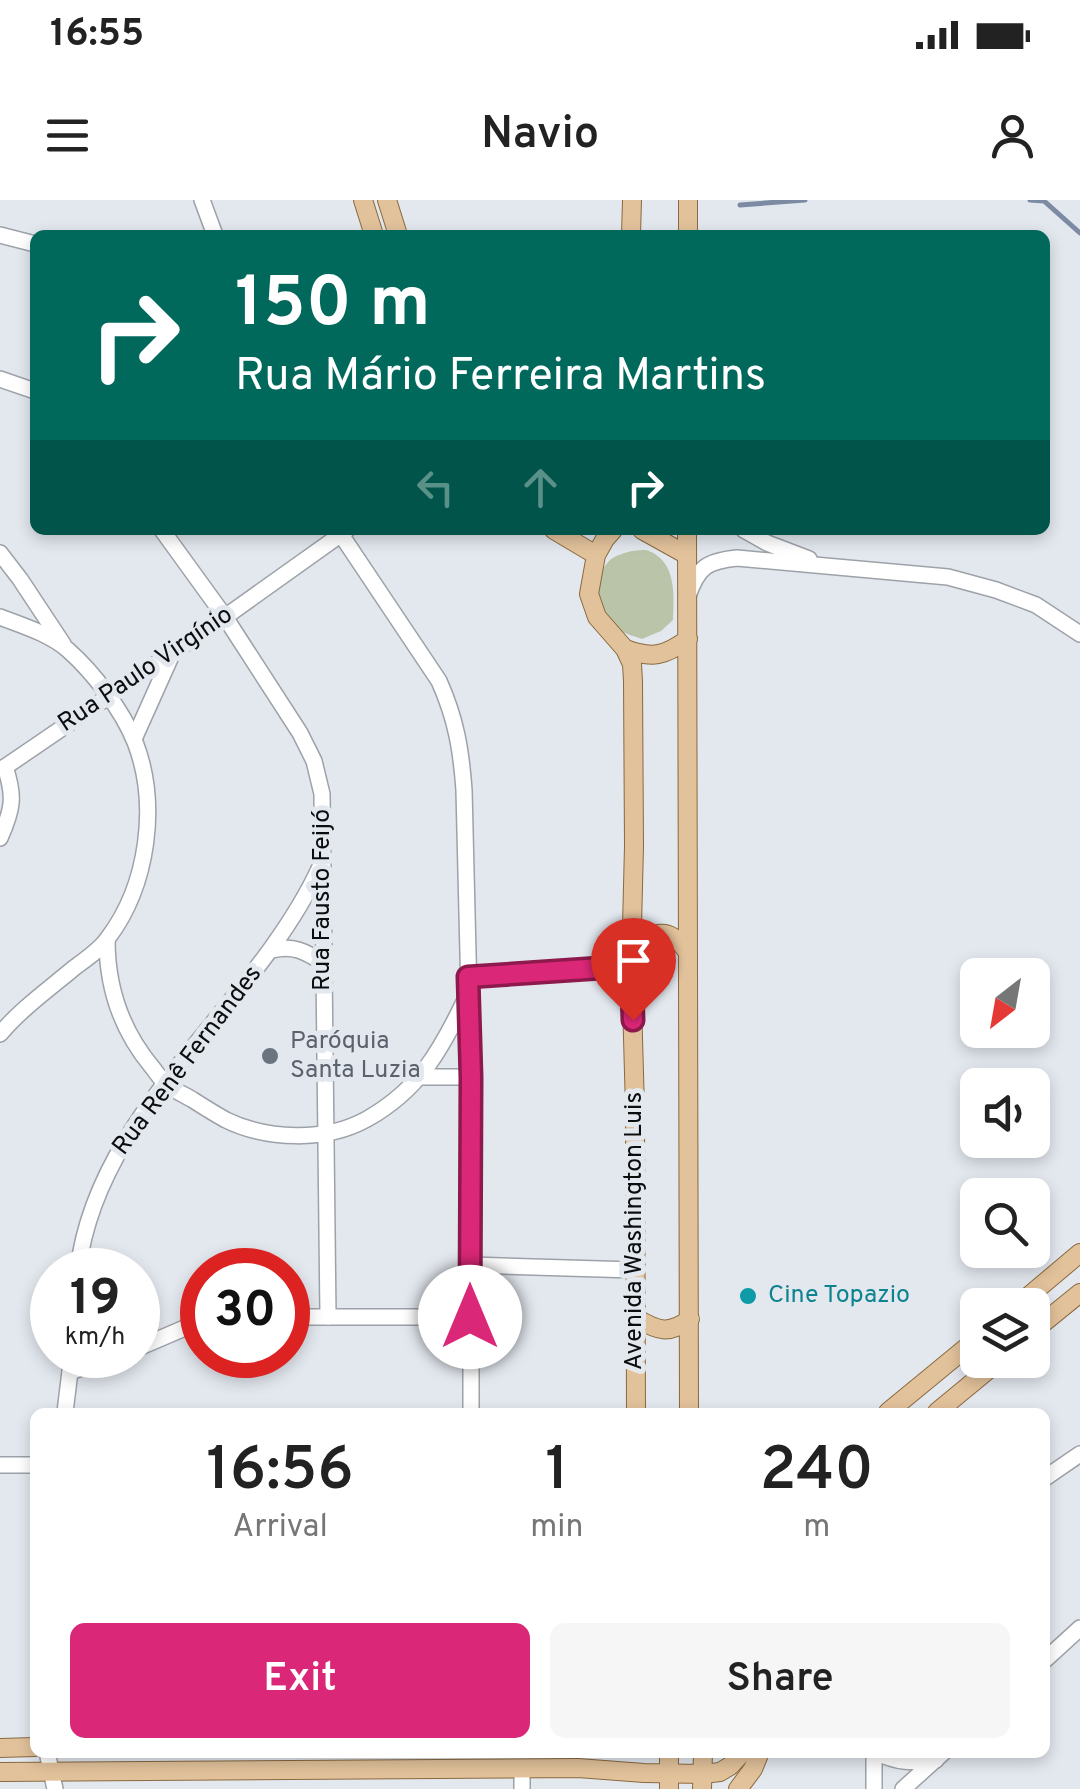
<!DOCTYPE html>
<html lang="en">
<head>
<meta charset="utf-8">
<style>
	:root { --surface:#fff; --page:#f6f6f6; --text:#222; --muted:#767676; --accent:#db2777 }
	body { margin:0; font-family:Overpass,sans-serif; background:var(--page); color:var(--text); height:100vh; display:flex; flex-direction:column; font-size:38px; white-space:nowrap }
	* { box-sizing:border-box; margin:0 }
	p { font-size:32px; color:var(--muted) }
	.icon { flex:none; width:55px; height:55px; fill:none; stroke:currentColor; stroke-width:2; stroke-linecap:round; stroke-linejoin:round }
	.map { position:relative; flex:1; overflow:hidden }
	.side { position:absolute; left:30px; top:1208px; width:1020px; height:350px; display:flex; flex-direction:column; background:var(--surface); border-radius:15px; box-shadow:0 5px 15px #0003 }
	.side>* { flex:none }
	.top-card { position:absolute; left:30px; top:30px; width:1020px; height:305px; border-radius:15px; box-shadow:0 5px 15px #0003; background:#00695c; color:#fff; overflow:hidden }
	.needle { width:65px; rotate:211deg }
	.fabs { position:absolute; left:960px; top:758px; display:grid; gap:20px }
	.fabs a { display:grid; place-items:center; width:90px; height:90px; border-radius:15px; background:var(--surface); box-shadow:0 5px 15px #0003; font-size:50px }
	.speed { position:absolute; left:30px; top:1048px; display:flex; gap:20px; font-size:50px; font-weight:700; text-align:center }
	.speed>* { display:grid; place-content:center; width:130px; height:130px; border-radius:50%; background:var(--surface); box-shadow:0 5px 15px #0003; line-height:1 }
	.speed small { font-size:25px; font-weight:400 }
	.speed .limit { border:15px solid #d22; background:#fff; color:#111 }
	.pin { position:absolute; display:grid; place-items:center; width:85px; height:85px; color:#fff; margin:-102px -42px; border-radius:50% 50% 50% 0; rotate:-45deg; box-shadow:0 0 10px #0007 }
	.pin .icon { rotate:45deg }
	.me { position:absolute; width:110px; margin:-55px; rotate:0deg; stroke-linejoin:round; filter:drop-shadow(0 0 8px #0008) }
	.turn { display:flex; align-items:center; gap:35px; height:210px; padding:0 40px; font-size:45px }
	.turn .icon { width:130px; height:130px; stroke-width:2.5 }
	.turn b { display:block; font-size:70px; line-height:85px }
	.lanes { display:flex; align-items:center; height:95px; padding:0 40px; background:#0003; justify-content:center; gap:50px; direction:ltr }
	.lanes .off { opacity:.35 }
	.eta { display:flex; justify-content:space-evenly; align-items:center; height:170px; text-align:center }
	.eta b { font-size:60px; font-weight:600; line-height:70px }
	.primary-button { display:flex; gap:20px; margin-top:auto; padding:20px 40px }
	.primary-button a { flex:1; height:115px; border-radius:15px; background:var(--accent); color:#fff; font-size:40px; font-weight:600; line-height:115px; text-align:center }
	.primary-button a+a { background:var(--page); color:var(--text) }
	.status { display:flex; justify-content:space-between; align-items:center; height:70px; padding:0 50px; background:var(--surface); direction:ltr }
	.status svg { height:28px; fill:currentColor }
	header { display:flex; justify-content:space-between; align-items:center; height:130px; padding:0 40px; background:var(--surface); font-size:45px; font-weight:600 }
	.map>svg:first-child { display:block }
	.green { fill:#bac4a9 }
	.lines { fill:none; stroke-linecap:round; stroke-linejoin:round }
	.stream { stroke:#7c8ba3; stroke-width:5 }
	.minor-casing { stroke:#9da2a9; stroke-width:18 }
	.major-casing { stroke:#8a693e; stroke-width:20 }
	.minor { stroke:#fff; stroke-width:15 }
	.major { stroke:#e2c29b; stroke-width:18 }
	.route-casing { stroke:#8e194d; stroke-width:25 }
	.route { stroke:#db2777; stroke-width:18 }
	.worship-dot { fill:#6b7280; stroke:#e3e8ef; stroke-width:4 }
	.culture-dot { fill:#0f9aa8; stroke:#e3e8ef; stroke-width:4 }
	.labels { text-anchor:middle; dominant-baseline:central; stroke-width:10; stroke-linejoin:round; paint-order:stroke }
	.street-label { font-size:25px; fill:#0b0d0f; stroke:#e3e8ef }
	.worship-label { font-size:25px; fill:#5b616d; stroke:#e3e8ef; text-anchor:start }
	.culture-label { font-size:25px; fill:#0d838f; stroke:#e3e8ef; text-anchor:start }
</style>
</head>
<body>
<div class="status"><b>16:55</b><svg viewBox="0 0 49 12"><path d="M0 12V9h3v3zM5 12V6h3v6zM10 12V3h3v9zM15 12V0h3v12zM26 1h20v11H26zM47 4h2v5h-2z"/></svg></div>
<header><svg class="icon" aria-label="menu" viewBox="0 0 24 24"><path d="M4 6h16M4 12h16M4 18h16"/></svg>Navio<svg class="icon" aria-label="person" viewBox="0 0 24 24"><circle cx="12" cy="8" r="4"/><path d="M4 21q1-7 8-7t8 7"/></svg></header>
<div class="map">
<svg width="1080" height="1589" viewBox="0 0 1080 1589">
	<rect width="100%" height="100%" fill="#e3e8ef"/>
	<path class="green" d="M632,351C638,351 644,349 649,351C677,362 674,397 673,420L661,431L642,439C635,436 625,434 619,430C598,415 590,379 610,360C616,355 624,353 632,351Z"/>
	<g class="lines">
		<g class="stream">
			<polyline points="1030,0 1044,1 1080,33"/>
			<polyline points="740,5 805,0"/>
		</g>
		<g class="minor-casing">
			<g id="minor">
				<polyline points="202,0 215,35"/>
				<polyline points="0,35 35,44"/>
				<polyline points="0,179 35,191"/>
				<polyline points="162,330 225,417 300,533 314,561 322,594 328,1117"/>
				<path d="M338,330L439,481C456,519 461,549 464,590L471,877V1212"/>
				<polyline points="744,330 767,343 809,359"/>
				<polyline points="0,353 20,379 63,444"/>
				<path d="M688,396C698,367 707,361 737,358L948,377L996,390L1036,405L1080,434"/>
				<path d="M0,417C23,426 50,434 68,450C94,473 122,510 135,542C159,604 148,685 108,738C100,750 86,759 74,768C49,789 21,809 0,834"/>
				<polyline points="134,539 173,452"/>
				<polyline points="5,567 225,417 347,330"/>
				<path d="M0,638C13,609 15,596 5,567"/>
				<path d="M107,740C107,787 122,831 152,867C157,873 161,880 167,885C175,891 185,895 193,900C204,907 215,914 226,920C267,940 326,942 367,919C419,890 441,850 466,798"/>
				<path d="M272,750C293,745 305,751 323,763"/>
				<polyline points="468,777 631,766"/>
				<polyline points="420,877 471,877"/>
				<polyline points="471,1065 634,1070"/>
				<path d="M78,1070C97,910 255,808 320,667"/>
				<polyline points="288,1117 470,1117"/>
				<polyline points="138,1148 187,1127 202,1123"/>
				<polyline points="70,1172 121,1155"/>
				<polyline points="65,1212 72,1155"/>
				<polyline points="0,1265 35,1265"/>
				<polyline points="1045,1278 1080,1254"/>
				<polyline points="1045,1460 1080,1428"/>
				<polyline points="47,1552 55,1589"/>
				<polyline points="874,1552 874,1589"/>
				<path d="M876,1552C897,1563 913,1563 936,1560"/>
				<polyline points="522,1569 522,1589"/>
				<polyline points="903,1589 944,1552"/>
			</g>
		</g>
		<g class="major-casing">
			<g id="major">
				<polyline points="363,0 374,35"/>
				<polyline points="387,0 398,35"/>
				<polyline points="631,35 632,0"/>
				<polyline points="688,35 688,0"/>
				<polyline points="554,330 596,355"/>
				<polyline points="613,330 605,339 596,355 589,394 597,417 625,449 632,464 633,481 634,646 631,766 635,909 636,1212"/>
				<polyline points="642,330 687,355"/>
				<polyline points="687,330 689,1212"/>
				<path d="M625,449C652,459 665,456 688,439"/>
				<path d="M631,746C654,733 668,725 686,750"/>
				<polyline points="1018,1105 1080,1053"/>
				<path d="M636,1118C658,1131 669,1135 690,1119"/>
				<polyline points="1032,1132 1080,1093"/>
				<polyline points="888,1212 978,1138"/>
				<polyline points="937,1212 1000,1160"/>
				<polyline points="0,1548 35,1547"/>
				<polyline points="669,1552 669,1589"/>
				<polyline points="0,1572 578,1568 644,1573 703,1574 720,1572 730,1566 743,1552"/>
				<polyline points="702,1589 703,1552"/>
				<polyline points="738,1589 753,1569 760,1552"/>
			</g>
		</g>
		<use href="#minor" class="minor"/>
		<use href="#major" class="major"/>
	</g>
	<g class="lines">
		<g class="route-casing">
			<polyline id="route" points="470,1117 471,877 468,777 631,766 633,820"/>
		</g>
		<use href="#route" class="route"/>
	</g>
	<circle class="worship-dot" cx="270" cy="856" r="10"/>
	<circle class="culture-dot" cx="748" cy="1096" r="10"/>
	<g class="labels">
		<g class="street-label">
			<text transform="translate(146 470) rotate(-34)">Rua Paulo Virgínio</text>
			<text transform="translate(323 700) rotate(-90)">Rua Fausto Feijó</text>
			<text transform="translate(188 861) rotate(-53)">Rua Renê Fernandes</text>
			<text transform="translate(635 1031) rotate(-90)">Avenida Washington Luis</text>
		</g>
		<g class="worship-label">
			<text x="290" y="842">Paróquia<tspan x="290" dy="29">Santa Luzia</tspan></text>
		</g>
		<g class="culture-label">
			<text x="768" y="1096">Cine Topazio</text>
		</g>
	</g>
</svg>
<div class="fabs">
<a><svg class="needle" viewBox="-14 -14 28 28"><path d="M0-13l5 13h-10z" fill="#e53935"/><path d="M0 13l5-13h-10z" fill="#767676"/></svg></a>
<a><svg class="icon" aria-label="sound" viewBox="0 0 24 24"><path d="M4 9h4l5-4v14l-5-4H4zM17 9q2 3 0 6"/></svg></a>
<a><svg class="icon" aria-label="search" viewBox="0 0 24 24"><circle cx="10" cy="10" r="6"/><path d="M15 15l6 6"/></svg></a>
<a><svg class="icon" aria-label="layers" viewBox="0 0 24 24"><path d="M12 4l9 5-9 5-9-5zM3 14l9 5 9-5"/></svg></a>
</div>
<div class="speed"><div>19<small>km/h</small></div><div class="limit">30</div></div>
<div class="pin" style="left:633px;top:820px;background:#d93025"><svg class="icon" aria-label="arrive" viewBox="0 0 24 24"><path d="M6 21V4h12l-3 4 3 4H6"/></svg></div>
<svg class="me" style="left:470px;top:1117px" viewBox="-20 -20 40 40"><circle r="19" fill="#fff"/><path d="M0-13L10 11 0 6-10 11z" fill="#db2777"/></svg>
<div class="top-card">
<div class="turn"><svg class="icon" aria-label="right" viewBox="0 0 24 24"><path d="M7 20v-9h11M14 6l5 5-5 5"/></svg><div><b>150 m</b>Rua Mário Ferreira Martins</div></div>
<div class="lanes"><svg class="icon off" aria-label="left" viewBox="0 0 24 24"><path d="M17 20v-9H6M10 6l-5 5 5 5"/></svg><svg class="icon off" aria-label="ahead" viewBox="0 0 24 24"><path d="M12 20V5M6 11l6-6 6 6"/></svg><svg class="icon" aria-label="right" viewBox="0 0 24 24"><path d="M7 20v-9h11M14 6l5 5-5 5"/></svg></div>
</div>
<section class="side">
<div class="eta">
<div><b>16:56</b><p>Arrival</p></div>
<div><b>1</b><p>min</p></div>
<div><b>240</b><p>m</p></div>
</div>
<div class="primary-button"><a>Exit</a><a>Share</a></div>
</section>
</div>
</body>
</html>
